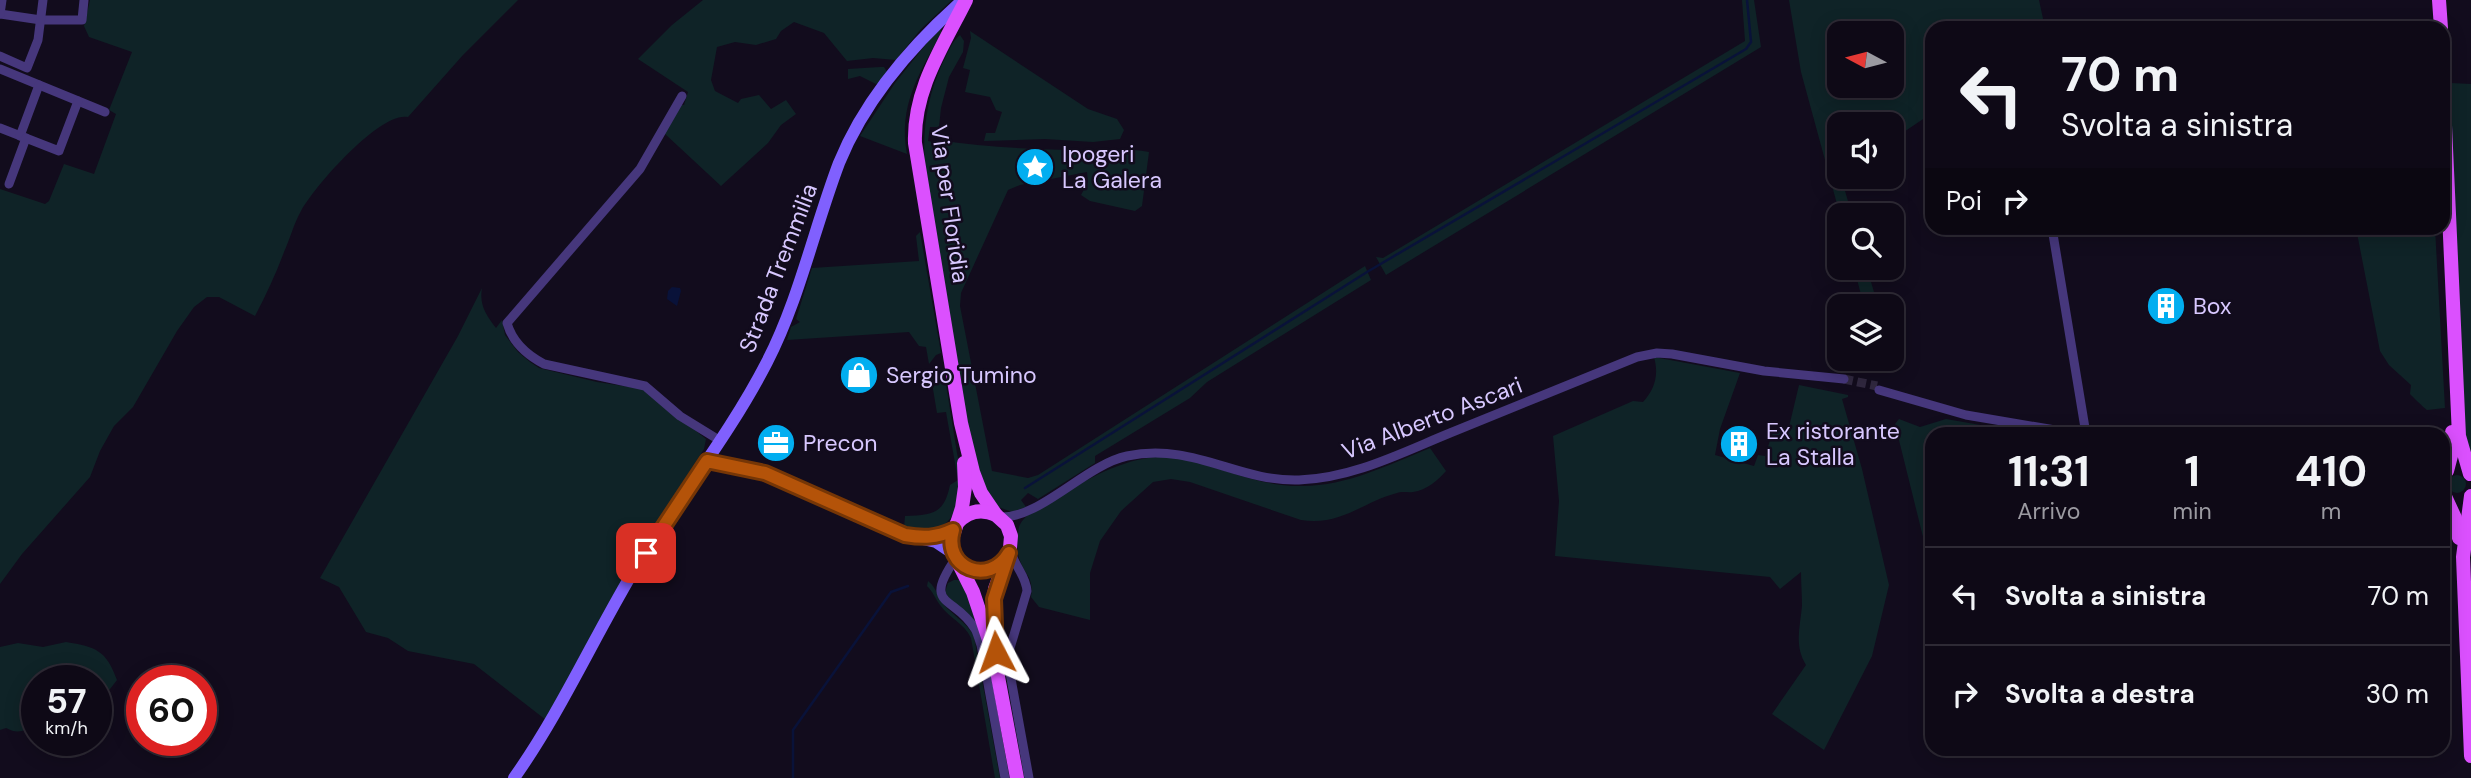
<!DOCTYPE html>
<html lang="it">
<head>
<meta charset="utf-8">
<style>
	:root { --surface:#0e0916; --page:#1c1723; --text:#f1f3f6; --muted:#9b9aa1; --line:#2e2a35 }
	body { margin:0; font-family:"DM Sans",sans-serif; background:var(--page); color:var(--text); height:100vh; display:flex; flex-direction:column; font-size:26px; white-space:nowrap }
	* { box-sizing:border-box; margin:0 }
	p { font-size:23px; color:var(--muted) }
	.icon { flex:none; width:38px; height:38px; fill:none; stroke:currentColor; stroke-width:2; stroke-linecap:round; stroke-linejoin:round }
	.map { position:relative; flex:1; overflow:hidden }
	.panel { position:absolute; left:1925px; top:427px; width:525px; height:329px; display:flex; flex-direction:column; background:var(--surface); border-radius:21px; box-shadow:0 4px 18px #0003,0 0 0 2px var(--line) }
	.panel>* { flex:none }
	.banner { position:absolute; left:1925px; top:21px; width:525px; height:214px; border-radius:21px; box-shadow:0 4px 18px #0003,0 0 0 2px var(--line); background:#0e0916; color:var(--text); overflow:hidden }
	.needle { width:46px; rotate:277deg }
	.buttons { position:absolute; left:1827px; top:21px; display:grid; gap:14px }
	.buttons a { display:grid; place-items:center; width:77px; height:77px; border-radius:14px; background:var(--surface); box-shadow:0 4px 18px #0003,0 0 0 2px var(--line); font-size:35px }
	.speed { position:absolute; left:21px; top:665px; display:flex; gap:14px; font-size:35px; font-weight:700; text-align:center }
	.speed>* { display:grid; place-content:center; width:91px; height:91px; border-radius:50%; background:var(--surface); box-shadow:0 4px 18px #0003,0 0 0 2px var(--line); line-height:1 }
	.speed small { font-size:18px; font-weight:400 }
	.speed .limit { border:10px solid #d22; background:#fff; color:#111 }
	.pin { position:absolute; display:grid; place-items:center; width:60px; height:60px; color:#fff; margin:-30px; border-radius:14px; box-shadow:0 4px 10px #0006 }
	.me { position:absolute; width:77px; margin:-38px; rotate:356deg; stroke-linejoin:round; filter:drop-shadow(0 0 5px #0008) }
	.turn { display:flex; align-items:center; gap:24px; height:147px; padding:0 21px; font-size:32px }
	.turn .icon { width:91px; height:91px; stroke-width:2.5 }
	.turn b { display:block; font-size:49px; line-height:60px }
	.then { display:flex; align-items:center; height:66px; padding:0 21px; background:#0003; gap:14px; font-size:26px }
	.eta { display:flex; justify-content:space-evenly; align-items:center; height:119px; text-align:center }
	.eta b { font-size:42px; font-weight:700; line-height:49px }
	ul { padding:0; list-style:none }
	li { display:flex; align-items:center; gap:21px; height:98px; padding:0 21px; border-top:2px solid var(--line) }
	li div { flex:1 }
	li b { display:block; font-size:26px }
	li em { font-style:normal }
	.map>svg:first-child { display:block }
	.green { fill:#0f2327; fill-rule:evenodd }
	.water { fill:#091239 }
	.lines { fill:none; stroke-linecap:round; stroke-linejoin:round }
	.stream { stroke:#091239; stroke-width:2.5 }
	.minor-tunnel { stroke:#30283f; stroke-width:9; stroke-dasharray:9 4.5; stroke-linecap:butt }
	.minor { stroke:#46377c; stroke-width:9 }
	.secondary { stroke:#8060fe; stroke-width:12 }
	.primary { stroke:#db50fe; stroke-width:14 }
	.route-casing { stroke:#753606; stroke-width:18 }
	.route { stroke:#b45309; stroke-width:12 }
	.labels { text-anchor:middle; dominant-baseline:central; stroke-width:5; stroke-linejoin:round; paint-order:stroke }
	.poi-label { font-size:23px; fill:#d8c8ff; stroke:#120c1d; text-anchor:start }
	.street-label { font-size:23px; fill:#d8c8ff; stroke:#120c1d }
</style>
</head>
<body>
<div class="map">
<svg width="2471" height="778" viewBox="0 0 2471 778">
	<rect width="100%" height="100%" fill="#120c1d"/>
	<g class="green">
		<path d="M90,0H518L463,55L408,117C380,111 314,187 301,211C294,223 290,239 284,252C276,274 266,295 255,316L219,297H207L194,307L177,331L133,407L114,426L100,451L90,477L22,554L0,584V189L45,204L49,201L64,164L94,174L116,114L109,110L132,52L89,37L84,26Z"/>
		<polygon points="703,0 952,0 921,29 896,60 873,58 847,61 824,33 794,22 781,31 776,39 756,45 735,42 717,47 711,80 715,91 738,103 741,99 759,95 771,109 786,100 796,114 781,125 768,143 721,186 664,133 680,105 684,105 688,92 638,59 672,25"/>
		<polygon points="1742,0 1754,0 1761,47 1386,275 1376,257 1383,258 1745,41"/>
		<path d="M1789,0H2039L2045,28H1932V113L1892,140V124H1839V177H1841L1852,215H1840L1801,72ZM1839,33H1892V86H1839Z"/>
		<path d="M938,29L941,30V33C919,75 898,105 907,154L860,136L895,83Z"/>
		<polygon points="970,31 1088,109 1117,119 1124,130 1120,139 1093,142 1045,139 984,141 986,133 995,133 1002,112 996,110 990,97 965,92 970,70 963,68 971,38"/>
		<path d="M960,35L964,41L963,52L949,77L941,108L939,127H930L928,141L937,143V140C983,147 1027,149 1073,150C1099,151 1124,147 1149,152L1142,206L1135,211L1090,201L1081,195L1088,182L1087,172L1020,185L1008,190L961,293L960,306L992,471L1028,478L1038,475L1365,266L1371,280L1207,382L1190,398L1095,456V463L1038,499L1028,493L1021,500L1026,507L1012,512L996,506L975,470L925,168C922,129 927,97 943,62C948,53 952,41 960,35Z"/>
		<polygon points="880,67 884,67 887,72 881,82 876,84 860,76 848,79 848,69"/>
		<polygon points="2451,83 2471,84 2471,455 2464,444 2452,200"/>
		<path d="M2356,228H2435L2445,408L2427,410C2424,408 2412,396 2410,394L2411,385L2389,365L2380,351Z"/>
		<polygon points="920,232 941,353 936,355 929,364 926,347 919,346 909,332 787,340 791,327 800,322 796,319 812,268 919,261 916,236"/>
		<polygon points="1854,268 1867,268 1878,306 1864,306"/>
		<path d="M482,288C479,305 486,315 496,328L502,320L505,335L518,352L530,362L539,368L597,382L643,389L706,439L704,449L647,538L546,720L474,664L408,651L388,638L366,632L339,587L320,578L458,336Z"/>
		<path d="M1654,357L1740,373L1720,429L1715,455L1754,466L1758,455L1765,456L1774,428L1789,427L1799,385L1848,395V397L1842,399L1862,469L1889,585L1872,656L1824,750L1772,714L1806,665C1794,645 1800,628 1802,606C1802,595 1801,583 1801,572L1780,589L1770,577L1555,556L1559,501L1553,436L1633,401L1643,402C1655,389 1659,375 1654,357Z"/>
		<path d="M930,371L940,378H945C949,403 953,428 957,453C959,464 963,475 961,486C958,521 938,540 904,528L905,516C933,515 944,514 950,485L958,480L946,412L937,413Z"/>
		<polygon points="1899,419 1920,427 1946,419 2032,434 1932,434 1932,557 1928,557 1895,424"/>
		<path d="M1430,448L1446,471C1437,481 1427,490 1413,492C1408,493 1402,491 1397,493C1362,502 1342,526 1301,520L1190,482L1171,479L1153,482L1121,511L1100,541L1090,573V620L1039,607L1031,597C1034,576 1025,576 1019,558C1017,552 1017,534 1019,527C1024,512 1049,503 1061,495C1100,472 1143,448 1190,460C1226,470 1261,486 1299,486C1345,487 1388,465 1430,448Z"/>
		<circle cx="2457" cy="484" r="9"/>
		<polygon points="954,580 960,580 964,584 980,629 953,603 945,592 948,583"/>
		<path d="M928,581C938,589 937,598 945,606C955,617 966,622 974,636L1000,778H995L971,638C964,623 949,618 940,605C935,598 933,592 927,586Z"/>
		<path d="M66,642C96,647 106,650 117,680L96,707V681H37V725C24,730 19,735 6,728L0,730V647L18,643L43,647Z"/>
	</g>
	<polygon class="water" points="672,287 680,288 681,291 677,306 667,299 668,291"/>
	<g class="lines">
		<g class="stream">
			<polyline points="1025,488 1367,272 1746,49 1751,42 1747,0"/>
			<polyline points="793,778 793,730 891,592 908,586"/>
		</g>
		<polyline class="minor-tunnel" points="1844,379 1877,386"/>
		<g class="minor">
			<polyline points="0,14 41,20 82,20 84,0"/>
			<polyline points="0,14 2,0"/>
			<polyline points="0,56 27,68 38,40 43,0"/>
			<polyline points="0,69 105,112"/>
			<path d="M682,96L640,169L507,323C512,341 527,355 544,364L645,386L680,416L719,440"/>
			<polyline points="0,128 59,151 78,101"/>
			<polyline points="20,136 39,85"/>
			<polyline points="9,184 26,138"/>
			<polyline points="2052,228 2086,434"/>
			<polyline points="1879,390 1966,415 2055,430 2065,434"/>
			<path d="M999,517C1039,520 1085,465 1127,456C1193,442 1238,482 1299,480C1353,478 1401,453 1450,433C1512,408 1575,382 1637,357L1657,353L1672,354L1764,371L1844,379"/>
			<path d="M1011,551C1014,566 1026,575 1027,591L1010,648L1008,662L1029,778"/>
			<path d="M956,558C921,608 955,595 975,629C978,634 979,640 981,645L1005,778"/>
		</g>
		<g class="secondary">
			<polyline points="707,461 765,473 882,527 905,535 936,542 954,554"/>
			<path d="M514,778C560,713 592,641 633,572C676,501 729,436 767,362C799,300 814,229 839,163C865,99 912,45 963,0"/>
		</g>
		<g class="primary">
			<path d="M966,0C943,46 913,90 915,143L961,423L973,472L981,493L996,515L1007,525L1011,536L1010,548L995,589L994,599L997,672"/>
			<polyline points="2439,0 2441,28"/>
			<polyline points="2443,81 2459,436 2470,474"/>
			<polyline points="964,463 965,487 962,508 951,542 954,554 973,592 990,643"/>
			<polyline points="2447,471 2452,452 2452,432"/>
			<polyline points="2443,492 2455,518 2459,538"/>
			<polyline points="2471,496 2463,557 2471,756"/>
			<path d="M957,523C968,511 981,508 996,515"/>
			<path d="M959,562C975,575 993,574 1006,557"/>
			<polyline points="996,666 1017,778"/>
		</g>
	</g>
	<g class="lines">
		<g class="route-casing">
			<path id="route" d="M646,553L707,461L765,473L905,535C923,538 936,538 953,530C942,568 989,587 1009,553L994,599L996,652"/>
		</g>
		<use href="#route" class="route"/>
	</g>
	<defs>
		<g id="sight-disc" transform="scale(2.0125)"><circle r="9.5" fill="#02aef0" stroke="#120c1d"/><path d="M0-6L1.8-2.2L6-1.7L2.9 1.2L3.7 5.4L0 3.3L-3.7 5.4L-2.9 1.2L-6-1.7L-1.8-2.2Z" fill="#fff"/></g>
		<g id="building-disc" transform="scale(2.0125)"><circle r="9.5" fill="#02aef0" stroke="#120c1d"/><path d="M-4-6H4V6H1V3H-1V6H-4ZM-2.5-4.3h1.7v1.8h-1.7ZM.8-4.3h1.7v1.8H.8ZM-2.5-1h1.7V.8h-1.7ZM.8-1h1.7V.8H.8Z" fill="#fff"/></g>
		<g id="shop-disc" transform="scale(2.0125)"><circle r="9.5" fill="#02aef0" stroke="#120c1d"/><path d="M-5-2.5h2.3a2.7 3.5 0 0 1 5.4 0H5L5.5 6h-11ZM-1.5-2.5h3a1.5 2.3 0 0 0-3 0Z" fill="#fff"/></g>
		<g id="office-disc" transform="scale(2.0125)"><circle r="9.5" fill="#02aef0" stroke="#120c1d"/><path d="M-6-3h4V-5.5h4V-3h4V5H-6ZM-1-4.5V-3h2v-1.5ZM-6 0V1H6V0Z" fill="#fff"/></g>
	</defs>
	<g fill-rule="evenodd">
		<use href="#sight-disc" x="1035" y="167"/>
		<use href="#building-disc" x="2166" y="306"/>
		<use href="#shop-disc" x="859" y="375"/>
		<use href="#office-disc" x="776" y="443"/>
		<use href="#building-disc" x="1739" y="444"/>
	</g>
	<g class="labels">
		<g class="poi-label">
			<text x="1062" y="154">Ipogeri<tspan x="1062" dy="26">La Galera</tspan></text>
			<text x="2193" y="306">Box</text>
			<text x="886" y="375">Sergio Tumino</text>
			<text x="1766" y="431">Ex ristorante<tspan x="1766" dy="26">La Stalla</tspan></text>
			<text x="803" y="443">Precon</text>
		</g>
		<g class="street-label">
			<text transform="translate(950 204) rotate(82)">Via per Floridia</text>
			<text transform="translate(778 268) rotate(-69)">Strada Tremmilia</text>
			<text transform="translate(1432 418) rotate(-21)">Via Alberto Ascari</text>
		</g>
	</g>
</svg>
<div class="buttons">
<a><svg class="needle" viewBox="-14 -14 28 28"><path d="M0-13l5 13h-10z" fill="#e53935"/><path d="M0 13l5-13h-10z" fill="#9b9aa1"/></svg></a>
<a><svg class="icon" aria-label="sound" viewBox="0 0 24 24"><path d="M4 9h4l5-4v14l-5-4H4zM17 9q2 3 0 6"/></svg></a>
<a><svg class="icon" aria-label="search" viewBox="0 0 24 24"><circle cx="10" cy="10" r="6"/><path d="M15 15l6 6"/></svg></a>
<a><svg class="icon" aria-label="layers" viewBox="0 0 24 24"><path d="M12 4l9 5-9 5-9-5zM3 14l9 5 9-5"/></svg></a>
</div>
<div class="speed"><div>57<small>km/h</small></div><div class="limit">60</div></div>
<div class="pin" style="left:646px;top:553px;background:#d93025"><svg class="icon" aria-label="arrive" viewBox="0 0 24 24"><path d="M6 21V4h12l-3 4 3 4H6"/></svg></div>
<svg class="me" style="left:996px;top:652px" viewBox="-20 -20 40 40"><path d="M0-17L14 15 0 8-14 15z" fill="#b45309" stroke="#fff" stroke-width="4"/></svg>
<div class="banner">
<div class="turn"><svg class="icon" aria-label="left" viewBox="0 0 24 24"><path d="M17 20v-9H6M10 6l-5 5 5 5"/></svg><div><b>70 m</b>Svolta a sinistra</div></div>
<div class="then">Poi<svg class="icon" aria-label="right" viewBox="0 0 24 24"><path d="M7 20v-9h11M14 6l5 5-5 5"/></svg></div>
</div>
<section class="panel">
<div class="eta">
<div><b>11:31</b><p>Arrivo</p></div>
<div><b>1</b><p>min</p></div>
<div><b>410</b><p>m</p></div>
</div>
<ul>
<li><svg class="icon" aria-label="left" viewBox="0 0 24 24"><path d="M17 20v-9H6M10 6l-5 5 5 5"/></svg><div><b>Svolta a sinistra</b></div><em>70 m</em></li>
<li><svg class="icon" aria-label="right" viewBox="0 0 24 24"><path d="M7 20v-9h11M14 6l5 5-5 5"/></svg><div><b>Svolta a destra</b></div><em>30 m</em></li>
</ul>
</section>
</div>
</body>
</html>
